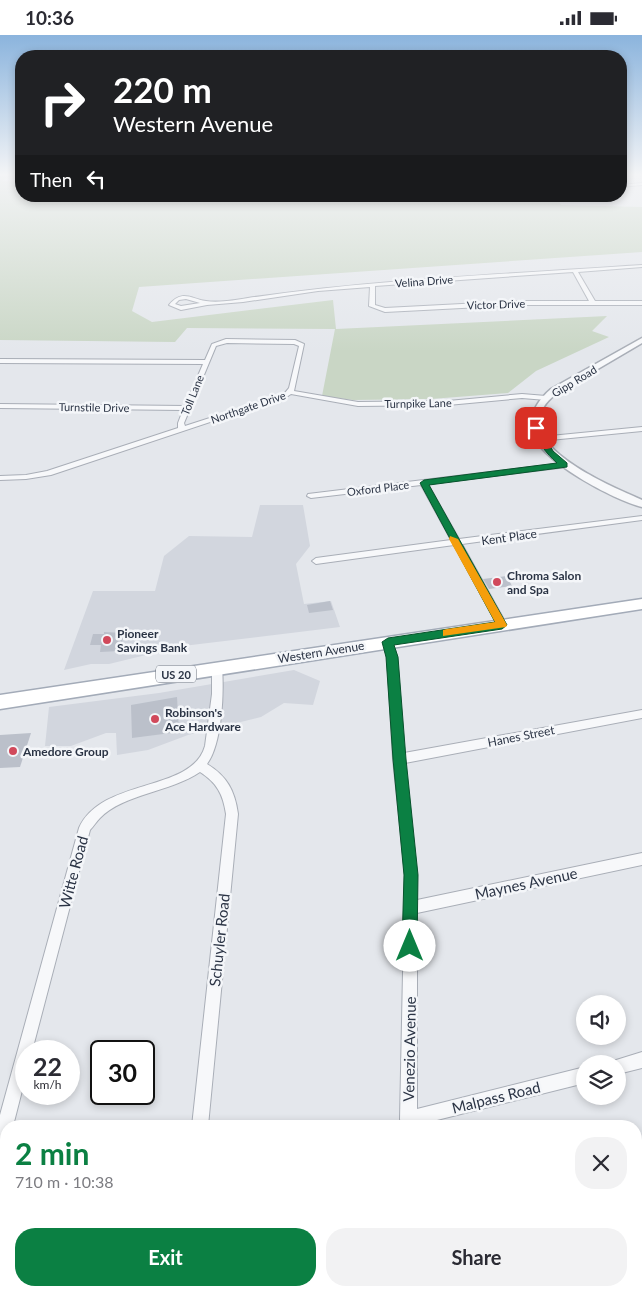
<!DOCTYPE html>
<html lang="en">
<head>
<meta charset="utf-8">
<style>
	:root { --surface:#fff; --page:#f2f2f3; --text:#2b2b33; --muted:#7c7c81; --accent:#0b8043 }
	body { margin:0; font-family:Lato,sans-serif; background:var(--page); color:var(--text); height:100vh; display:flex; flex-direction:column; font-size:19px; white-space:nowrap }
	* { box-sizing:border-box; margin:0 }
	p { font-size:16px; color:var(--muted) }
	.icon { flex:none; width:28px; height:28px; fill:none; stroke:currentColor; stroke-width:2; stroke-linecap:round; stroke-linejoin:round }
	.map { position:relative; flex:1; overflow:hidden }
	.side { position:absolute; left:0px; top:1085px; width:642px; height:176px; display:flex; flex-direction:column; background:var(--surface); border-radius:20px 20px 0 0; box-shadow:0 2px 8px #0003 }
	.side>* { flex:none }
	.top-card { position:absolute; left:15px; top:15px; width:612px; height:152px; border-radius:20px; box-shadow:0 2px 8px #0003; background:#202124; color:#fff; overflow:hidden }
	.controls { position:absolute; left:576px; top:960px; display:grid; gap:10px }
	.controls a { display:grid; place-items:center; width:50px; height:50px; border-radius:50%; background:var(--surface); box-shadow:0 2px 8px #0003; font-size:25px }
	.speed { position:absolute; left:15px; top:1005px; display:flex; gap:10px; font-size:25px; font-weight:700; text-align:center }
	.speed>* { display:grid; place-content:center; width:65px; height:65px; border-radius:50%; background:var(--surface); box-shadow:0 2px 8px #0003; line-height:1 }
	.speed small { font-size:12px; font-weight:400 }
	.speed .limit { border:2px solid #111; border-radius:8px; background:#fff; color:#111 }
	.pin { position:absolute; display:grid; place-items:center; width:42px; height:42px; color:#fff; margin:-21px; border-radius:10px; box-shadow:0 2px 8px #0006 }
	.me { position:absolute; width:55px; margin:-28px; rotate:0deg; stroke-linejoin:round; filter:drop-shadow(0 0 4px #0008) }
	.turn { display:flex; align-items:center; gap:18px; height:105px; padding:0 15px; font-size:22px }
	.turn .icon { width:65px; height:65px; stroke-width:2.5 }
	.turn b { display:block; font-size:35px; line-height:42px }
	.then { display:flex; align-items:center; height:48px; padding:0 15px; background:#0003; gap:10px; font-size:19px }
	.round { display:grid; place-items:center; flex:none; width:52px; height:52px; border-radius:20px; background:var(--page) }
	.headline { display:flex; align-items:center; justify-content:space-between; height:85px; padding:0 15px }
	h1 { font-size:30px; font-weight:700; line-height:38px; color:var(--accent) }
	.cta { display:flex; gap:10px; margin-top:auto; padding:10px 15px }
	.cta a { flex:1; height:58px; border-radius:20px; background:var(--accent); color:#fff; font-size:20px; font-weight:700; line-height:58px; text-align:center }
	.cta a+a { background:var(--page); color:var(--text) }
	.status { display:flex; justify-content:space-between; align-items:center; height:35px; padding:0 25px; background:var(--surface); direction:ltr }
	.status svg { height:14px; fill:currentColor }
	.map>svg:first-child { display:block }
	.built { fill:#d2d6de }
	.green { fill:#c9d6c5 }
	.building { fill:#bbc0ca }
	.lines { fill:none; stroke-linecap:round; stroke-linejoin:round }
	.minor-casing { stroke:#a9aeb7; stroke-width:2 }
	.tertiary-casing { stroke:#a9aeb7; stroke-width:3 }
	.primary-casing { stroke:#a3abb8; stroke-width:3 }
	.minor { fill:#f7f8fa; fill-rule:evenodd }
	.tertiary { fill:#f7f8fa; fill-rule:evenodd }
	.primary { fill:#fff; fill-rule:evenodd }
	.route { fill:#0b8043; stroke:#07532c }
	.slow { fill:#f59e0b }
	.poi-dot { fill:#d1495b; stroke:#f4f6f9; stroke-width:2 }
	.labels { text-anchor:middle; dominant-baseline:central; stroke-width:5; stroke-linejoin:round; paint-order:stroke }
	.far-street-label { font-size:11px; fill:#2b3445; stroke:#f4f6f9 }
	.shield { fill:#f4f6f9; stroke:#676e7b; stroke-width:1 }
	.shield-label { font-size:11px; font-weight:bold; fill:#2b3445 }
	.street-label { font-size:12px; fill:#2b3445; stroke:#f4f6f9 }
	.poi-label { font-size:12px; font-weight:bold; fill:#2b3445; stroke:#f4f6f9; text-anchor:start }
	.near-street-label { font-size:15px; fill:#2b3445; stroke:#f4f6f9 }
</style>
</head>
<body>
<div class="status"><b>10:36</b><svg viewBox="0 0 49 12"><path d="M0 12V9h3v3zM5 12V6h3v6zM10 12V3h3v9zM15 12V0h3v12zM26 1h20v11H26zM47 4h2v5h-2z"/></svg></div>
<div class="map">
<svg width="642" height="1261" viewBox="0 0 642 1261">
	<rect width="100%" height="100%" fill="#e4e7ec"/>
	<g class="built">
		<polygon points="260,470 303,470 310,511 296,529 304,569 331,566 340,592 183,611 109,629 91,629 64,635 93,556 155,556 164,521 189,501 252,502"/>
		<polygon points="294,635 320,646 313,670 284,668 261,682 188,700 148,715 117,720 116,698 106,698 71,711 45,711 49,672 159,658"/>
	</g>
	<polygon class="green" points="0,140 13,140 2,146 21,147 21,161 556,161 561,170 642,172 642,217 139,252 132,276 152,287 333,265 336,294 607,281 592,296 609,302 536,336 508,358 431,364 353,365 322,361 335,294 187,293 175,307 0,305"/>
	<g class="building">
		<polygon points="507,541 512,551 489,554 483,544"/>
		<polygon points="330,566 333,575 309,578 307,570"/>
		<polygon points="104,597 124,598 120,616 100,617 101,610 90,610 93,599 104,599"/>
		<polygon points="177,662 179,697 132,703 131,670"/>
		<polygon points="31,698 20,732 0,733 0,700"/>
	</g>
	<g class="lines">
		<g class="minor-casing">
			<g id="minor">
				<polygon points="642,148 642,150 621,152 621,150"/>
				<path d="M642,230V232L578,237L595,266H642V270H518L385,277L369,271L370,252L318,256L243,267L207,270L181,275L169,270C182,254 191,264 206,266C219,268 235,265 248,263C378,244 511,239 642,230ZM573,237L589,266H518L385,273L375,270V251ZM186,264L200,268L181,271L175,269L179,265Z"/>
				<path d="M226,304L295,305L304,309L294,356L358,367L448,366L522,359L546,361L549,363L546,365L522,363L448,370L358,371L291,359L288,361L51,440L26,444L0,445V441L26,440L47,436L178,393V388L183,375L0,373V369L185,371L203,329L0,328V324L205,325L212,309ZM227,308L294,309L299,311L289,353L284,359L185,391L184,388L216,311Z"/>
				<polygon points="642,392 642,396 540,406 536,404 540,402"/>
				<polygon points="564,428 568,430 567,432 428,449 459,504 642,481 642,485 462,509 507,590 505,592 499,592 454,510 316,529 312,526 316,523 451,505 421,450 311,463 307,461 308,459"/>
				<polygon points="388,603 393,607 397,622 404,718 642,675 642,683 405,728 417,840 417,865 642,818 642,830 417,878 417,1074 585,1032 585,1048 417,1090 417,1091 401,1091 400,1084 405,840 393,724 387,622 383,607"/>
				<path d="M217,628L221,629L222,632C224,658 222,709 207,729C227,741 235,756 238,779L208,1091H192L226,779C223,759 217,748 200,737C171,757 123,759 100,783C96,787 94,791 90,795L32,1016H26V1040L13,1091H6V1125H0V1080L79,793C102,742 192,758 205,711L212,659V632L213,629Z"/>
				<polygon points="642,1017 642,1033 618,1039 618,1029 611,1029 613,1026"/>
				<rect x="413" y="1255" width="18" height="6"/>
			</g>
		</g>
		<g class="tertiary-casing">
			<path id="tertiary" d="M642,303V308L557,358C496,405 609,450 642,465V472C614,465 540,426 532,397C527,381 539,364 551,354Z"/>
		</g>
		<g class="primary-casing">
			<polygon id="primary" points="642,564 642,574 0,674 0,660"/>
		</g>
		<use href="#minor" class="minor"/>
		<use href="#tertiary" class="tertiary"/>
		<use href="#primary" class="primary"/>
	</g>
	<linearGradient id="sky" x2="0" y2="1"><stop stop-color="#8bb4dd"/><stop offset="0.44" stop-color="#f3f4f6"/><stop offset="1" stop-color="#f3f4f6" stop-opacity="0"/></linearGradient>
	<rect width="642" height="317" fill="url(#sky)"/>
	<path class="route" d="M536,391L540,393L553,416L567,428V432L429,450L507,590L502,594L394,610L398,622L406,724L418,840L417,911L415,917L410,919L404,917L402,911L404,840L393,724L386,622L382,607L388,603L495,587L420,448L424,445L557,428C546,418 537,407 532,393Z"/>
	<polygon class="slow" points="450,501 458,504 507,590 506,592 443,601 443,595 447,594 495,587 449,504"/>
	<g class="poi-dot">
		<circle cx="497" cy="547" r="5"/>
		<circle cx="107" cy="605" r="5"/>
		<circle cx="155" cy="684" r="5"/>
		<circle cx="13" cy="716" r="5"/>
	</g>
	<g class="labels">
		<g class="far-street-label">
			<text transform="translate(424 246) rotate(-4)">Velina Drive</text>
			<text transform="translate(496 269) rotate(-2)">Victor Drive</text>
			<text transform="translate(574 346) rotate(-31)">Gipp Road</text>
			<text transform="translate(192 360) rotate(-68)">Toll Lane</text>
			<text transform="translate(418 368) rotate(-1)">Turnpike Lane</text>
			<text transform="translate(94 372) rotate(1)">Turnstile Drive</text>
			<text transform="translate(248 372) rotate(-19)">Northgate Drive</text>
			<text transform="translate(378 453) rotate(-7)">Oxford Place</text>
		</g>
		<rect class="shield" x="156" y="630.5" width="40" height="17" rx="4"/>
		<g class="shield-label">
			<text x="176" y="639">US 20</text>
		</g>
		<g class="street-label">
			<text transform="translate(509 502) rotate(-8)">Kent Place</text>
			<text transform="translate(321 617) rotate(-9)">Western Avenue</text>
			<text transform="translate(521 701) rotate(-11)">Hanes Street</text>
		</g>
		<g class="poi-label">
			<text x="507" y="540">Chroma Salon<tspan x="507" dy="14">and Spa</tspan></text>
			<text x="117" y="598">Pioneer<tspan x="117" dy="14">Savings Bank</tspan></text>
			<text x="165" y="677">Robinson's<tspan x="165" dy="14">Ace Hardware</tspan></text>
			<text x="23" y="716">Amedore Group</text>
		</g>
		<g class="near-street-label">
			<text transform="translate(73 837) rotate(-75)">Witte Road</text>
			<text transform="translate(526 848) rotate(-12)">Maynes Avenue</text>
			<text transform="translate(219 905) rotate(-84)">Schuyler Road</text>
			<text transform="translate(409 1014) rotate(-89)">Venezio Avenue</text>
			<text transform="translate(496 1062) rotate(-14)">Malpass Road</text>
		</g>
	</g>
</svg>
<div class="controls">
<a><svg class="icon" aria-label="sound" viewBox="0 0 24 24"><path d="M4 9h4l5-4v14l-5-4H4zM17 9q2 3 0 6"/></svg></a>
<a><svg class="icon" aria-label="layers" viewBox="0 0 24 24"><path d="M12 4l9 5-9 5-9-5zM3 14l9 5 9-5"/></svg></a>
</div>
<div class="speed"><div>22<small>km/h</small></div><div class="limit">30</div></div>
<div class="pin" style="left:536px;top:393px;background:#d93025"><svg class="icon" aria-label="arrive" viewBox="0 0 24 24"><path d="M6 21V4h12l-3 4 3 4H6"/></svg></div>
<svg class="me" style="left:410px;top:911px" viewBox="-20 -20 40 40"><circle r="19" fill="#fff"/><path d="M0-13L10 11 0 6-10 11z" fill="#0b8043"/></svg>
<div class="top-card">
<div class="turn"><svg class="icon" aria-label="right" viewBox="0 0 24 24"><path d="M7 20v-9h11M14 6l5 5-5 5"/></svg><div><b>220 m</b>Western Avenue</div></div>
<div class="then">Then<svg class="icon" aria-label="left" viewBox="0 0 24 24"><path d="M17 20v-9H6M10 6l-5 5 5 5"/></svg></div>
</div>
<section class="side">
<div class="headline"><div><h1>2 min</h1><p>710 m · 10:38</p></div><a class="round"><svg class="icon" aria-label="close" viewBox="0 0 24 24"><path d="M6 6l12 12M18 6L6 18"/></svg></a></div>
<div class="cta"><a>Exit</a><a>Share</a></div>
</section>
</div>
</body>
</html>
